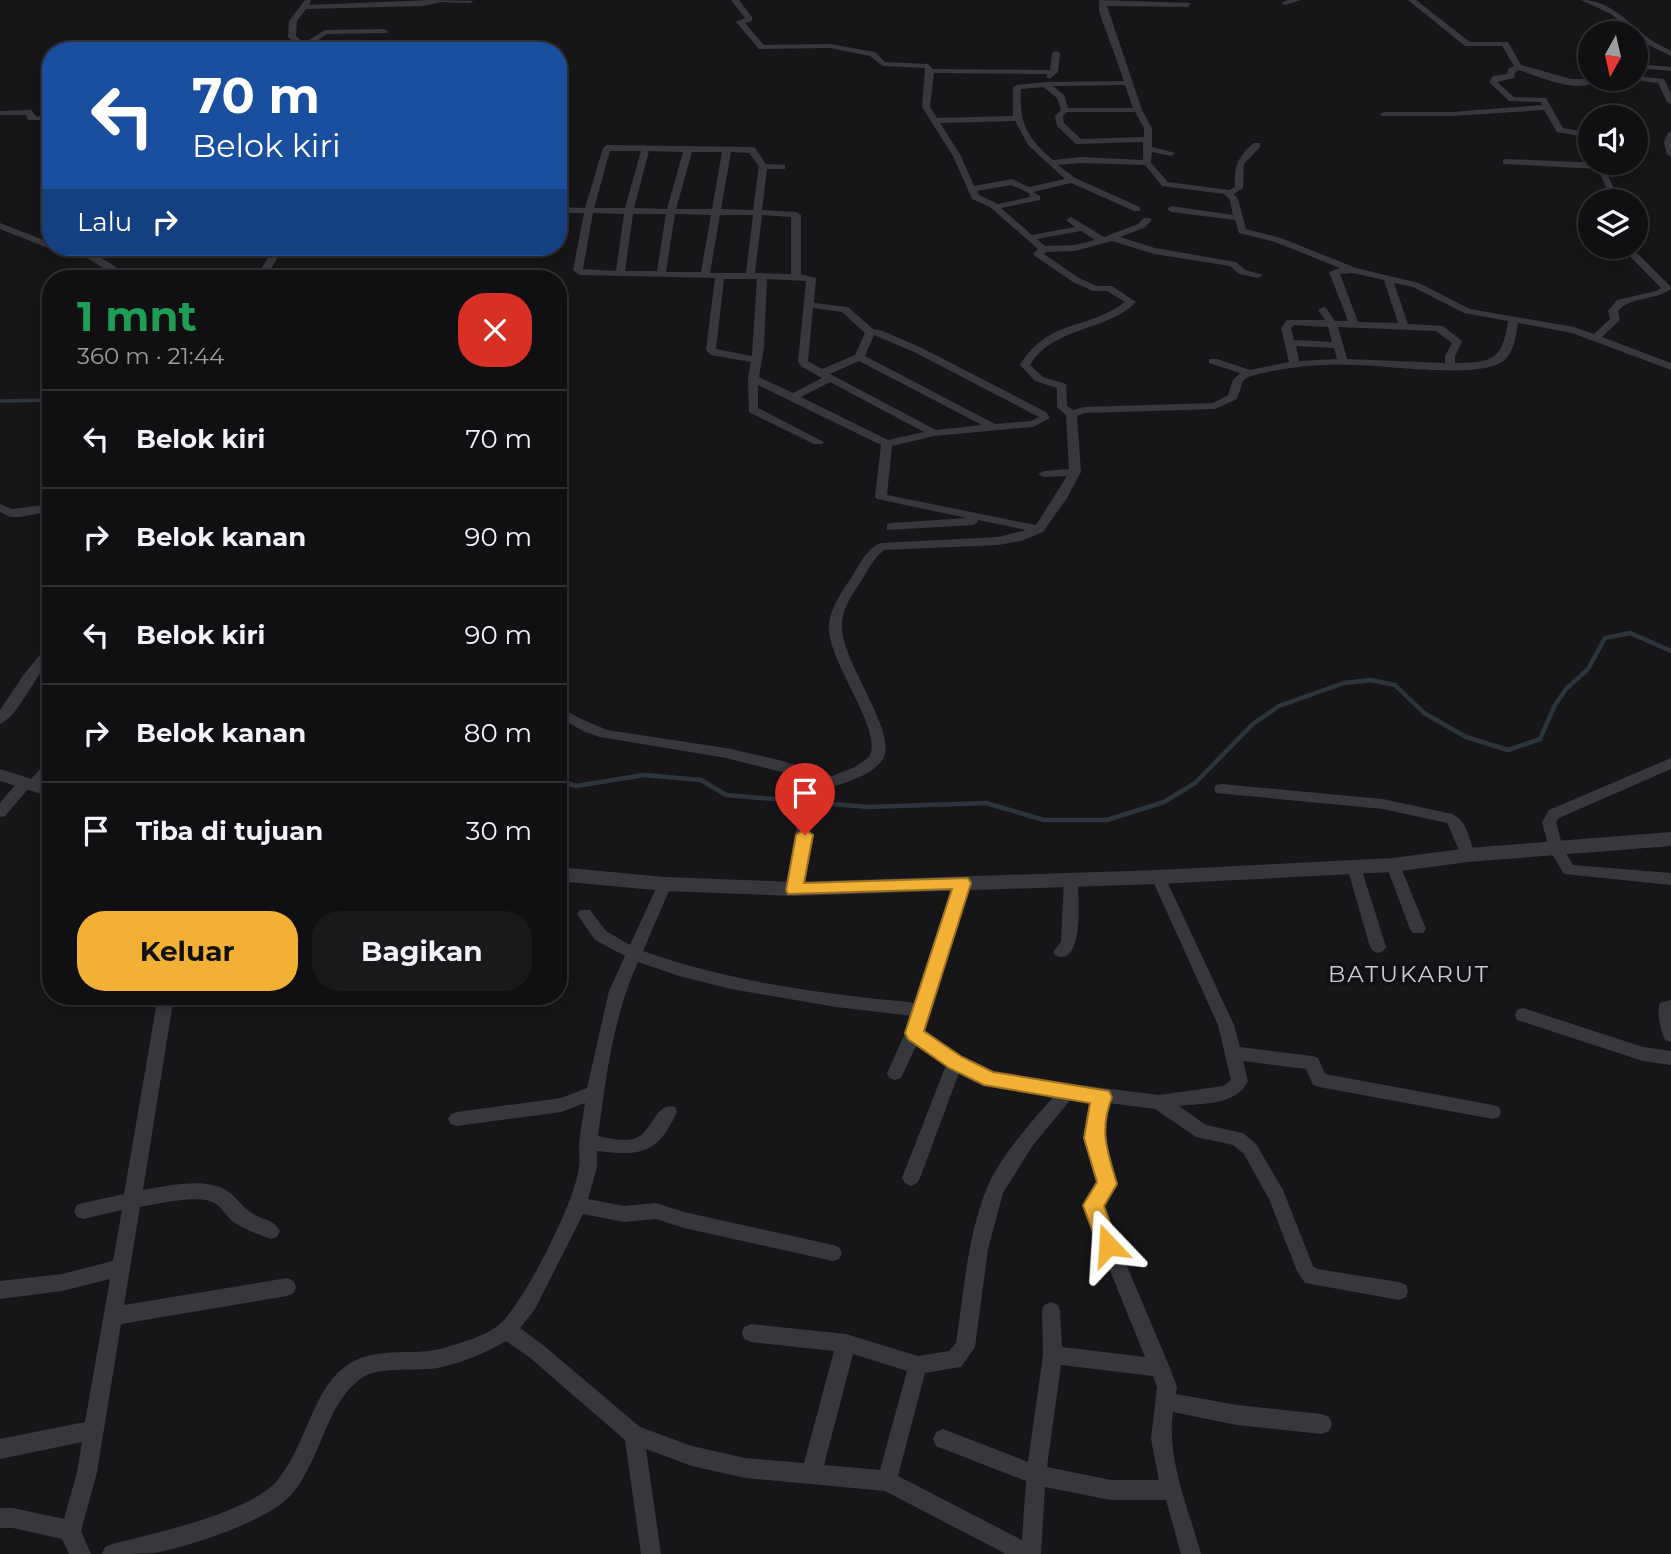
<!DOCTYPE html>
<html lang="id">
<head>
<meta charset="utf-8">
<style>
	:root { --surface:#101012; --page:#19191b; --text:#f1f3f6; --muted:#9c9d9f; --line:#303032; --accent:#f2b134 }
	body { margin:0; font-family:Montserrat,sans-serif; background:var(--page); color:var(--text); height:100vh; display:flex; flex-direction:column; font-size:26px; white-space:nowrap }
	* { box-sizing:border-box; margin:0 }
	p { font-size:23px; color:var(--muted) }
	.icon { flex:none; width:38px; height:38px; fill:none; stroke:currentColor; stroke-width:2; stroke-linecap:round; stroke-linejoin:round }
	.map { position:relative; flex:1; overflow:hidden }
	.side { position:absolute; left:42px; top:270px; width:525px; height:735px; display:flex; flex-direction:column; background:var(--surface); border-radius:28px; box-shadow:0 4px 10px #0003,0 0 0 2px var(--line) }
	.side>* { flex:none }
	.banner { position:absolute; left:42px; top:42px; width:525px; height:214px; border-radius:28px; box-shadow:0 4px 10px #0003,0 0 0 2px var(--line); background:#1a4fa0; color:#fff; overflow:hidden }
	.needle { width:46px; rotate:188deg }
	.tools { position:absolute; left:1578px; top:21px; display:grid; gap:14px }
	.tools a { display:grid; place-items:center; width:70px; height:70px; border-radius:50%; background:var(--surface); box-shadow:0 4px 10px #0003,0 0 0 2px var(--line); font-size:35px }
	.pin { position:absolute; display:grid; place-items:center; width:60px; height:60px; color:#fff; margin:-72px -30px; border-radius:50% 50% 50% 0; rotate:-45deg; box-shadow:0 0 7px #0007 }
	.pin .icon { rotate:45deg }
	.me { position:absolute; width:77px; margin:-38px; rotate:340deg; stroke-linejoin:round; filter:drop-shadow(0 0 5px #0008) }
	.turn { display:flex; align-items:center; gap:24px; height:147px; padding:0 35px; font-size:32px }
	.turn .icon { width:91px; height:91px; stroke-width:2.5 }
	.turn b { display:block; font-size:49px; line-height:60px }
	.then { display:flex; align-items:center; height:66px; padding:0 35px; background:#0003; gap:14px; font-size:26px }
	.round { display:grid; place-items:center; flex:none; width:74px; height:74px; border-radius:28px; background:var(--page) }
	.head { display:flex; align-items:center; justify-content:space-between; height:119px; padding:0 35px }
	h1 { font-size:42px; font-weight:700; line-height:52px; color:#1e9e55 }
	.action { display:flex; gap:14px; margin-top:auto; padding:14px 35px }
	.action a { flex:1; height:80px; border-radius:28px; background:var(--accent); color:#111; font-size:28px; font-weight:700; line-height:80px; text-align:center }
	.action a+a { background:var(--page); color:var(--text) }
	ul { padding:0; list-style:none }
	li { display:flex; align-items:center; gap:21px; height:98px; padding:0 35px; border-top:2px solid var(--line) }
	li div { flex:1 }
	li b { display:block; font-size:26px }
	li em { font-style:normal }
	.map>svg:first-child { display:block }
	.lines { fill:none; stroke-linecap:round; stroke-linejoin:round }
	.stream-far1 { stroke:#2c353c; stroke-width:3.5 }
	.stream { stroke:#2c353c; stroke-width:4.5 }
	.minor { fill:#37383d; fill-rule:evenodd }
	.tertiary { fill:#37383d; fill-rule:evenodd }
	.route { fill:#f2b134; stroke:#9d7322; stroke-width:2 }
	.labels { text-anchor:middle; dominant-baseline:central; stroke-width:7; stroke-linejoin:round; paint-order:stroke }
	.quarter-label { font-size:23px; letter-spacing:2px; fill:#c9ccd4; stroke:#111113 }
</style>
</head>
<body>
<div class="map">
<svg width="1671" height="1554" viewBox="0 0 1671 1554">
	<rect width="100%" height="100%" fill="#161618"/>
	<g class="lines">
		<polyline class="stream-far1" points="0,401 51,400"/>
		<polyline class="stream" points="558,780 576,786 644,775 701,780 726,795 869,807 986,803 1044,820 1107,820 1164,802 1195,783 1253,724 1279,706 1344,683 1371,680 1395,685 1424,713 1466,737 1508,750 1540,739 1555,705 1566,689 1588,669 1605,638 1630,633 1671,651"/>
		<g class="minor">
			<polygon points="305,0 311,0 309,5 430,0 474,1 470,3 441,2 424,6 306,9 297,21 296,36 313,51 304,51 288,37 289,21"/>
			<path d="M731,0H739L752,17V21L745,23L764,45L830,44L875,52L885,62L928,64L933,69L1050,70L1052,53L1056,51L1060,53L1058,72L1050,79L1046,77L1048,74L934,73L930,107L937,118L1013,116V87L1017,85L1045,82L1124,81L1099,11V0L1191,3L1188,7L1107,6L1142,110L1152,128V147L1175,153L1171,156L1152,152L1151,163L1168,182L1229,190L1235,187C1234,166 1238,156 1254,143H1260V147L1244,164L1243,188L1234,194L1238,199L1246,229L1281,238L1356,268L1419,283L1470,309L1574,327L1594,334L1610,319L1608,311L1617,300L1656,291L1661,288L1621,247H1631L1670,286L1671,289C1655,301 1630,296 1618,311L1620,320L1602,337L1671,363V370L1572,333L1518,323C1516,336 1514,354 1502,362C1476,379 1387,365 1353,365C1317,364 1282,367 1248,377L1243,381L1237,399L1215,409L1085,413L1077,416L1081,472L1067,498L1043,532L1021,541L998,545L884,550C874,558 868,569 862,580C853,593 843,607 842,623C838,658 899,732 883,759C871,777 845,782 827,789C808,812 807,859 801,889L799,893H789L787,889C793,854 794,810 817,781L726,758L600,737L585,732L558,717V706L579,718L607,730L726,748L779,760L832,776L855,767L869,757C885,731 825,659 829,624C831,606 843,590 853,575C860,563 867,548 881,543L998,537L1026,530L978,520L977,523L973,525L887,530V524L891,523L967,518L877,499L875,497L881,445L758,385V408L824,442L822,444H814L749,412L748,378L751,362L711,355L706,350L715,278L580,275L573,270L584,213H558V207L585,208L603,148L607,145L752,147L755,148L766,164L785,165V169H767L762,210L796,212L801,215V274L816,278L814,303L848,307L873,329L883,331L922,348L1046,412L1050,418L1033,427L934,436L892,446L887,495L1036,525L1067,476L1044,477L1038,474L1044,471L1069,469L1066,415L1057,407V388L1035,381L1020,365C1049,318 1086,331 1125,302L1107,291H1093L1073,282L1035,256L1033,254L1038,249L990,207L972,199L953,156L922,107L925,68L883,66L870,56L830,48L759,49L736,22L745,18ZM1125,85L1133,108H1068L1064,95L1053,86ZM1043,87L1057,98L1061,110L1055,116L1057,126L1076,144L1143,142V160L1081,157L1053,160C1027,138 1019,123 1021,89ZM1067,112H1135L1144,128V137L1081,139L1064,123L1063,116ZM1015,121L1028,145L1065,179L1029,187L1012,179L974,186L961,156L940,123ZM610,151H641L625,208H594ZM649,151L683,152L667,209L634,208ZM692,152H722L712,209H676ZM731,152L749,153L759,166L753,210L721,209ZM1081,163L1145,165L1162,186L1224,194L1230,200L1233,215L1171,206L1167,209L1171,212L1235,220L1239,233L1275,242L1340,268L1329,272L1348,321H1335L1326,308L1323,307L1318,310L1325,320H1287L1281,328L1289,362L1250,370L1217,359H1209V363L1240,373L1233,380L1228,395L1213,403L1084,407L1073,410L1067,406L1066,384L1043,377L1030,365C1055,325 1105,333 1136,302L1112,286H1097L1079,278L1044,254L1046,252L1075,251L1112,241L1154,254L1230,266L1239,274L1258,278L1263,275L1245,270L1236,262L1155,248L1120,237L1144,228L1152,220L1150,218H1144L1138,224L1104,237L1071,217L1066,220L1075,227L1032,235L1001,208L1040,200V196L1033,192L1071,183L1134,211H1140V207L1075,178L1058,165ZM1011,185L1029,193L1030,197L998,204L979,195L977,191ZM593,213L624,214L616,271L583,269ZM633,214H666L657,271H625ZM675,214L711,215L701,272H666ZM720,215H753L746,273H710ZM762,215L791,217V274L755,273ZM1081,231L1095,240L1075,245L1045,246L1037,239ZM1353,273L1384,280L1398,323L1358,322L1340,274ZM724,279H757L752,356L716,349ZM767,279L806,281L798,362L802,367L822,378L793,393L759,377L764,347ZM1394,283L1413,287L1464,313L1508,321C1502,361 1493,362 1455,363V356L1462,342L1461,340L1443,326L1408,324ZM813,308L842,312L865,333L855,355L822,369L808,361ZM1294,325L1328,327L1332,342L1294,340L1291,328ZM1338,327L1436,331L1452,343L1445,356V363L1347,359ZM874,335L914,352L1039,417L1031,421L995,424L865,356ZM1296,346L1334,348L1337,359L1299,361ZM859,361L982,425L936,430L830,374ZM830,382L924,432L888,440L801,397Z"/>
			<polygon points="1288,0 1301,0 1285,5 1281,3"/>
			<path d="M1408,0H1416L1470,42H1508L1521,65L1571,79H1600C1580,96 1540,77 1519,70L1515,72L1514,78L1497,82L1514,97L1546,98L1563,128L1591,133V138L1557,132L1544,110L1452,116H1381L1380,114L1384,112H1452L1542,105L1540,102L1509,101L1489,82L1493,76L1507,74L1508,69L1514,66L1502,46H1465Z"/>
			<path d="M1581,0C1610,0 1626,21 1647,37C1654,43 1663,46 1671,51V56L1643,42L1611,14Z"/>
			<polygon points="384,29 388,31 387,33 327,34 318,40 381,40 382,42 378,44 324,46 329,51 320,51 309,40 325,30"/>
			<polygon points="1649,65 1671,67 1671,71 1649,69 1638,71 1644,77 1664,79 1671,94 1671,104 1667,102 1658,83 1642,81 1636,78 1636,67"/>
			<polygon points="31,110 36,116 51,118 51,124 42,120 28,120 26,115 0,115 0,111"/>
			<polygon points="1671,132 1671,157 1667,154 1664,142 1668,133"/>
			<polygon points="1506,159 1606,163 1607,174 1620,201 1612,201 1598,169 1503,164 1503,160"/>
			<polygon points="565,166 569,169 562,188 558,191 558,176 562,167"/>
			<path d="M0,223L51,243V247C80,247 108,257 129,278H118L89,259L48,248L0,229Z"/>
			<polygon points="272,247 281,249 314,247 280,254 265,278 255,278 272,252"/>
			<polygon points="287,270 295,272 285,278 273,278"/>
			<polygon points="0,504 12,509 51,504 51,511 20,517 10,517 0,512"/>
			<path d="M51,649V660C34,676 19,716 0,724V710L25,673L38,657Z"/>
			<polygon points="1671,758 1671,769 1559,818 1556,822 1563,848 1573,865 1671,873 1671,885 1564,874 1549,849 1542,822 1549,810"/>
			<polygon points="51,761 51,775 39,789 29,788 5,816 0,817 0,803 21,778 31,779 46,763"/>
			<path d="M1221,784L1383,799L1452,814C1467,820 1470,841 1475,855L1473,859H1463L1447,823L1383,809L1216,793L1214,789L1216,785Z"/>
			<polygon points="1393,859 1398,861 1400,865 1426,929 1423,933 1413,933 1410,929 1386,865 1388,861"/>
			<polygon points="1354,861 1359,863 1361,867 1386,947 1383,951 1378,953 1373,951 1370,947 1347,867 1349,863"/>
			<path d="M1158,871L1163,873L1165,877L1234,1025L1240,1047L1312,1056L1318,1058L1325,1074L1493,1105L1499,1107L1501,1112L1499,1117L1493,1119L1319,1087L1313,1085L1306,1069L1243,1061L1248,1081C1236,1106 1203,1103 1179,1106L1206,1125L1243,1133L1256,1144L1283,1190L1313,1266L1317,1269L1399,1282L1406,1285L1408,1291L1406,1297L1399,1300L1305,1283L1297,1271L1269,1199L1244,1154L1233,1145L1196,1137L1155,1109L1109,1103L1103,1133L1116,1184L1102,1207L1170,1368L1177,1387L1176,1394L1237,1405L1322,1414L1329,1417L1332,1424L1329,1431L1322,1434L1237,1425L1173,1412C1166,1459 1189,1509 1201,1554H1181L1166,1500H1111L1045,1487L1041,1554H1006L885,1491L745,1478L692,1466L646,1449L661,1554H641L625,1440L529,1357L506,1341C488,1352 463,1362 442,1367C418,1373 378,1364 359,1380C332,1401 324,1439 309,1467C303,1478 297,1490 288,1498C262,1523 190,1546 155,1553C138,1554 119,1554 102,1554L105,1547L112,1544C156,1533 244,1514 275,1483C283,1474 290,1462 295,1452C310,1424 319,1385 346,1366C375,1345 412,1357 444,1348C462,1342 488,1336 502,1322C527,1296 575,1202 579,1167C580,1160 579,1152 579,1145C580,1131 583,1117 585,1103L561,1112L457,1126L451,1124L448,1119L451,1114L457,1112L561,1098L587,1088L609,991L625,956L595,940L577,914L580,910H590L606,931L630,945L658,884L660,880H670L672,884L643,951C728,981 819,994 909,1002L918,1004L955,883L957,879H967L969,883L931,1013L923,1031L972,1064L1000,1075L1159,1095L1223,1086L1231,1080L1218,1025L1151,877L1153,873ZM638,962L679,976L731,989L836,1007L913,1016L887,1073L889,1078L895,1080L901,1078L917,1044L946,1065L902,1178L905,1183L911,1186L917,1183L920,1178L959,1073L1000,1089L1054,1096C1032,1121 999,1158 987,1188C967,1237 964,1292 956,1343L949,1351L918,1356L846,1334L751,1324L744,1327L742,1333L744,1339L751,1342L834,1351L804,1463L745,1458L692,1446L640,1427L543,1345L520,1328L535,1309L583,1214L624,1222L656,1219L684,1228L833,1261L839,1259L842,1253L839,1247L833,1245L684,1212L656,1203L624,1206L588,1199L597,1167V1151C640,1156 657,1155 677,1112L675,1107C657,1101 652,1130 638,1137C627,1143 609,1138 598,1136C606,1077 613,1017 638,962ZM1072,1098L1092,1101L1086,1133L1098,1183L1084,1206L1145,1357L1062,1347L1060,1311L1058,1305L1051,1302L1044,1305L1042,1311L1043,1355L1028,1462L943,1429L936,1432L933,1439L936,1446L1026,1481L1022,1540L898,1476L925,1373L961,1367L975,1347L988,1249L1003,1193L1033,1145ZM853,1354L907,1371L880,1470L824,1465ZM1061,1365L1153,1376L1157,1387L1151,1439L1159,1480H1111L1047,1467Z"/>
			<path d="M1071,873L1076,875L1078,879C1078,896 1085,966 1056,956L1053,952L1061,942L1064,879L1066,875Z"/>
			<path d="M158,996H174L143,1190C167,1186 207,1176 229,1192C238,1199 243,1208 253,1214C262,1219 276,1221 280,1231L277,1237L271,1239C258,1234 242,1229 231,1220C226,1215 222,1208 216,1204C201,1193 157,1204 140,1207L124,1305L287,1278L294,1281L296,1287L294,1293L287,1296L121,1324L97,1472L81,1531L91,1554H69L62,1539L13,1528H0V1508H13L64,1519L77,1472L82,1442L0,1459V1439L85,1422L110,1279L62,1291L0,1299V1281L62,1274L113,1261L122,1210L83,1219L77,1217L74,1211L77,1205L83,1203L124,1194Z"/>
			<path d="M1671,1000V1042L1665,1040C1661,1031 1656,1013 1660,1003Z"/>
			<polygon points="1523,1008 1643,1047 1671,1051 1671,1065 1643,1061 1517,1020 1515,1015 1517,1010"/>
		</g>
		<g class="tertiary">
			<polygon points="0,769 51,785 51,797 0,781"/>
			<polygon points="1671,832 1671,846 1468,862 1393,872 1158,884 794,896 665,891 558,881 558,867 665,877 794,882 1158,870 1393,858 1468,848"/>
		</g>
	</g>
	<path class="route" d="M805,829L813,835L804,883L968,878L971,883L924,1031L962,1057L993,1072L1109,1091L1112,1097C1099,1131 1107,1150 1117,1184L1104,1206L1118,1245L1115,1252L1108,1254L1100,1252L1083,1205L1097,1182L1084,1138L1090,1103L984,1085L949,1068L908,1039L905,1033L952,889L788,894L786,890L796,835Z"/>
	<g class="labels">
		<g class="quarter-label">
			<text x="1409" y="974">BATUKARUT</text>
		</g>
	</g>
</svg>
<div class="tools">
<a><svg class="needle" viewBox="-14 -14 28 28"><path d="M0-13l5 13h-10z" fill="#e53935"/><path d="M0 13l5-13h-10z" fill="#9c9d9f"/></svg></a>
<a><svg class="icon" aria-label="sound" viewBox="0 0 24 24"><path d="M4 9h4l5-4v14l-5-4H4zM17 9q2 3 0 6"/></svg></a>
<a><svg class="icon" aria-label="layers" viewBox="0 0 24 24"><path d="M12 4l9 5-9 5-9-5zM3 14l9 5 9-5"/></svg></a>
</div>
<div class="pin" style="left:805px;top:835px;background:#d93025"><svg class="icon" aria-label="arrive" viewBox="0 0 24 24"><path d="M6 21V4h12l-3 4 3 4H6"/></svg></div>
<svg class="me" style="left:1108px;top:1245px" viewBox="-20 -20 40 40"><path d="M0-17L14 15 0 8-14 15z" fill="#f2b134" stroke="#fff" stroke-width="4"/></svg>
<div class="banner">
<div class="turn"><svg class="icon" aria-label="left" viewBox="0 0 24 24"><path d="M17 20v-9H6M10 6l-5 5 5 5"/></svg><div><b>70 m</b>Belok kiri</div></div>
<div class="then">Lalu<svg class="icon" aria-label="right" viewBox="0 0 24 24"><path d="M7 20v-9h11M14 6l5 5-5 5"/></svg></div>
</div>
<section class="side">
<div class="head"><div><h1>1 mnt</h1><p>360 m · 21:44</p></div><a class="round" style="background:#d93025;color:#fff"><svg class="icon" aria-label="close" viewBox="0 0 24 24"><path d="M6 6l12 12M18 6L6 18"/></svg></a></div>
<ul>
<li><svg class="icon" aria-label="left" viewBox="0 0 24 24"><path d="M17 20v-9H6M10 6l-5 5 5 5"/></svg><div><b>Belok kiri</b></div><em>70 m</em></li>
<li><svg class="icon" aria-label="right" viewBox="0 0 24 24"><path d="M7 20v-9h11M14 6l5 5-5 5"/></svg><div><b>Belok kanan</b></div><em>90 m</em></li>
<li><svg class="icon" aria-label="left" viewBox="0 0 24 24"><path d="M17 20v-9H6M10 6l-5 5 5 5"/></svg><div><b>Belok kiri</b></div><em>90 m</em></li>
<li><svg class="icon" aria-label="right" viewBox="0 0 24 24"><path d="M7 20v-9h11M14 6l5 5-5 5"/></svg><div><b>Belok kanan</b></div><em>80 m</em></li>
<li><svg class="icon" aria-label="arrive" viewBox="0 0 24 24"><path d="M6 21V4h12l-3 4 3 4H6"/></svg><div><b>Tiba di tujuan</b></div><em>30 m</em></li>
</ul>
<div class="action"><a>Keluar</a><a>Bagikan</a></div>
</section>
</div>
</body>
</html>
